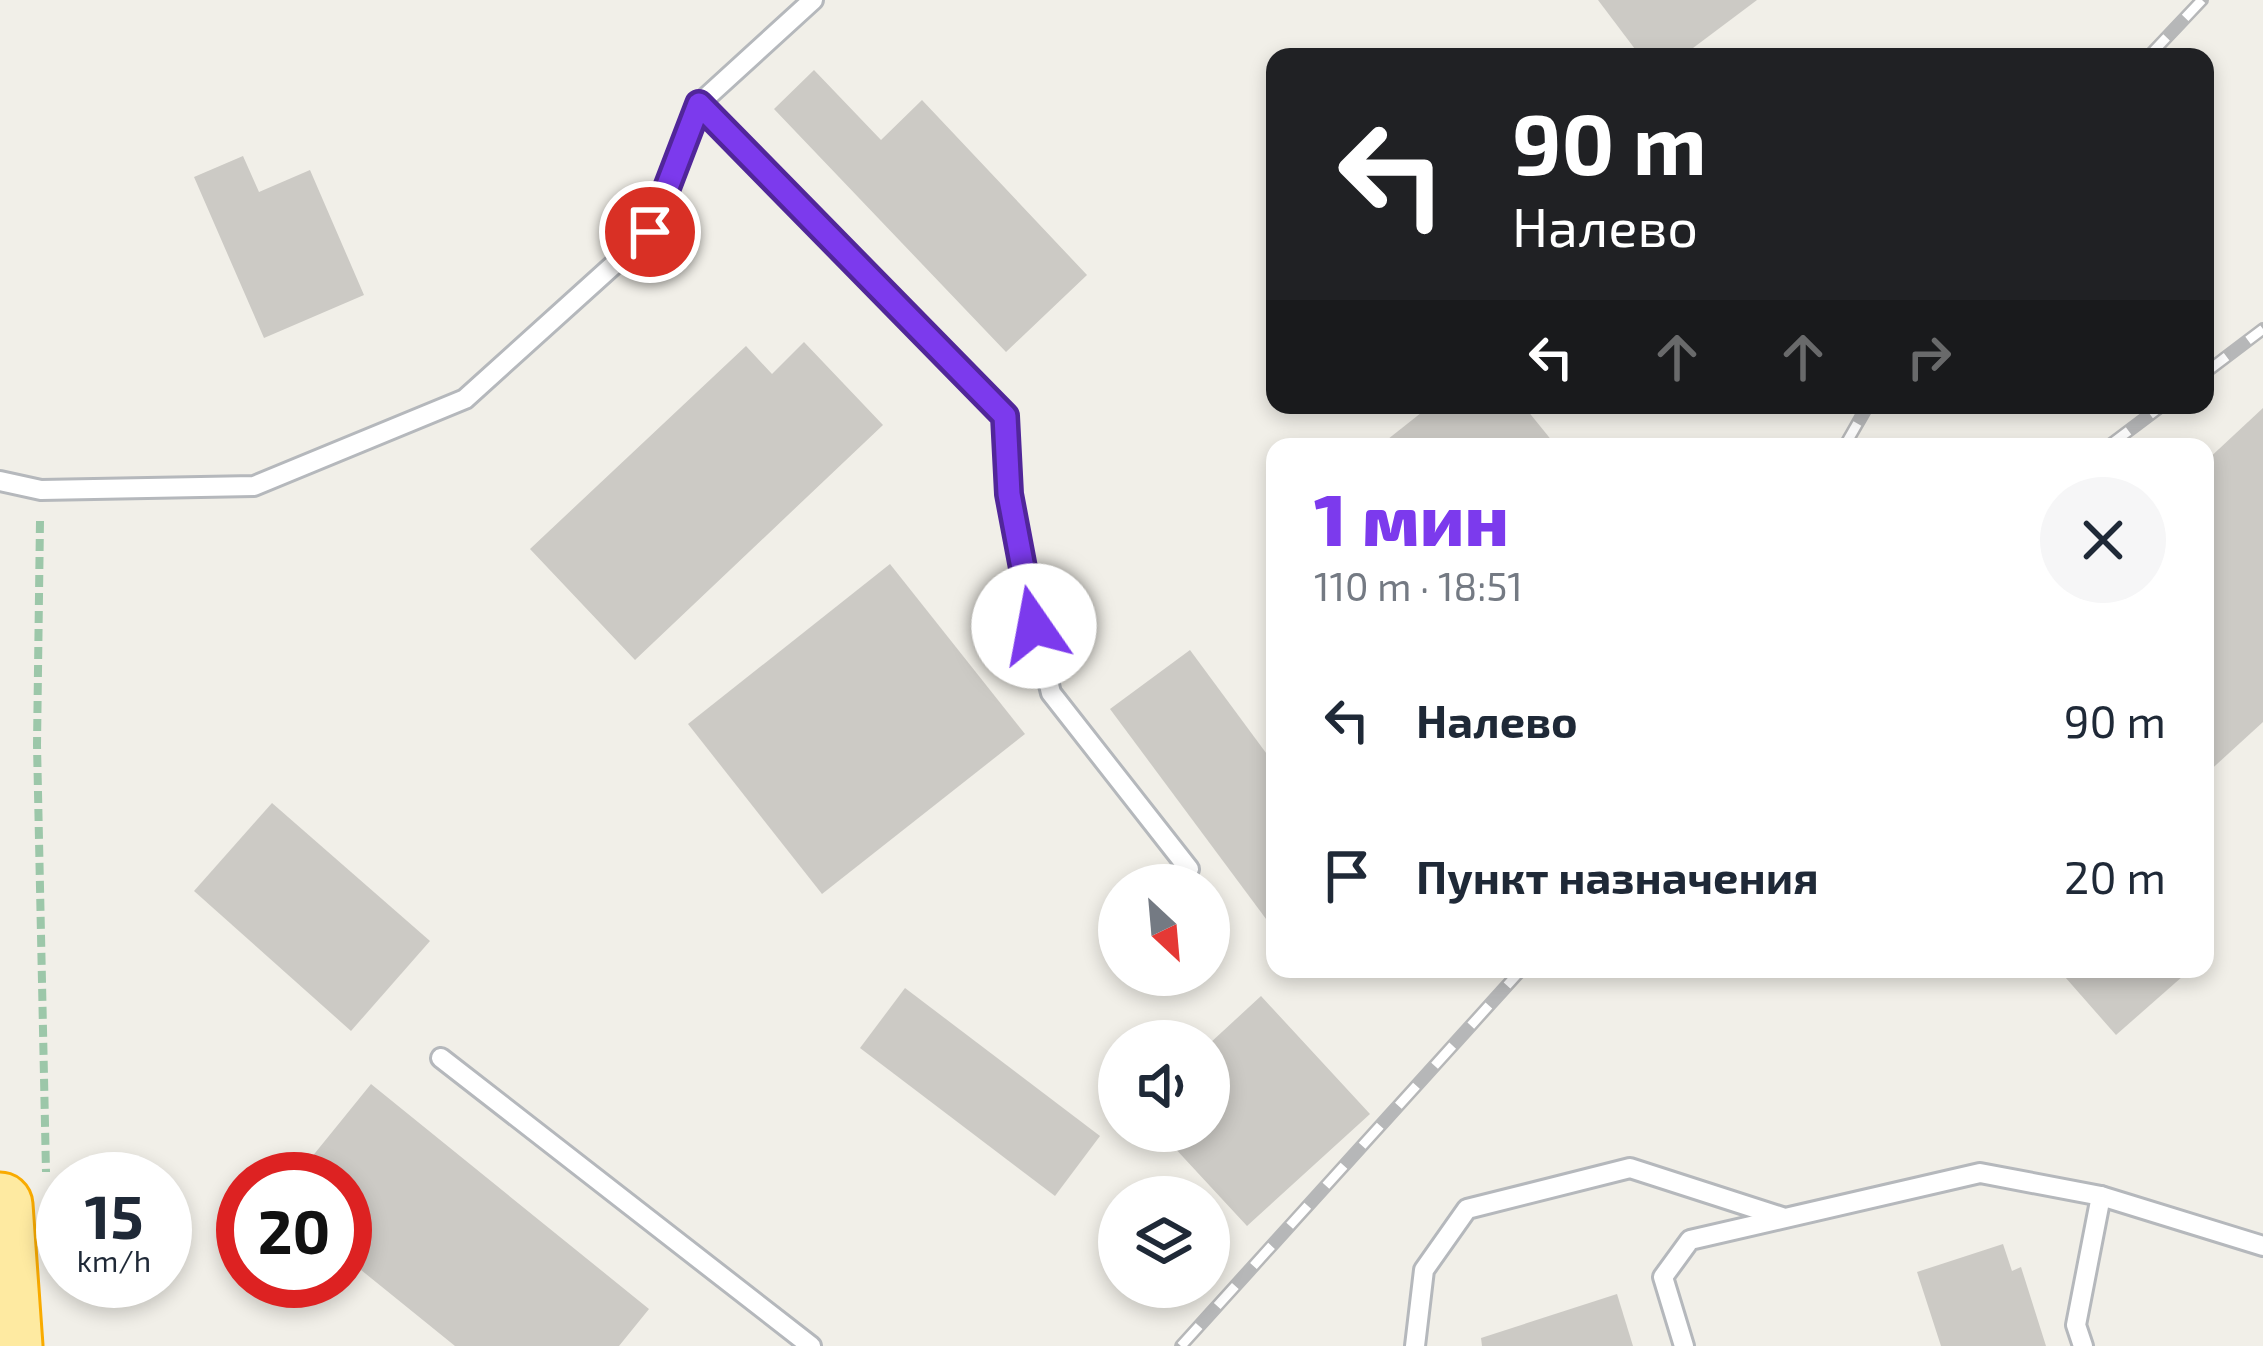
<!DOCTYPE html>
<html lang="ru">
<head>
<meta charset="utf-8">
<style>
	:root { --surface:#fff; --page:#f6f6f7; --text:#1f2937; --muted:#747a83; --accent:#7c3aed }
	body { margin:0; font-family:"Exo 2",sans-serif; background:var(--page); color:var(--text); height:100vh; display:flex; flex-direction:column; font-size:45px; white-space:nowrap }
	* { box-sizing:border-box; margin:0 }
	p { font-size:39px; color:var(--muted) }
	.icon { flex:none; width:66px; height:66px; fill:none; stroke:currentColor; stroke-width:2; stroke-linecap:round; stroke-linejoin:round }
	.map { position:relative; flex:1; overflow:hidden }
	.drawer { position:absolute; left:1266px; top:438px; width:948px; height:540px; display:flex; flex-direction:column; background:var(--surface); border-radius:24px; box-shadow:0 6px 18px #0003 }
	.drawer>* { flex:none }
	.hud { position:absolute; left:1266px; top:48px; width:948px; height:366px; border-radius:24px; box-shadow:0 6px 18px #0003; background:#202124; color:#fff; overflow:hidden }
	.needle { width:78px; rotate:154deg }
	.fabs { position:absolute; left:1098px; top:864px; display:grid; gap:24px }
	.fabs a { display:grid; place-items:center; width:132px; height:132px; border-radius:50%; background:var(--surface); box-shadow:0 6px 18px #0003; font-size:60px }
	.speed { position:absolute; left:36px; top:1152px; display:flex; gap:24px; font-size:60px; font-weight:700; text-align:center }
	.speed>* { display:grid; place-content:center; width:156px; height:156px; border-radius:50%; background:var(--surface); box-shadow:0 6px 18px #0003; line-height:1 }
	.speed small { font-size:30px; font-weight:400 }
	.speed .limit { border:18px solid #d22; background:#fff; color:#111 }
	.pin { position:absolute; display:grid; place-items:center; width:102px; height:102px; color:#fff; margin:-51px; border:6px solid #fff; border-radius:50%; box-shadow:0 3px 12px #0007 }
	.me { position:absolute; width:132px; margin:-66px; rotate:348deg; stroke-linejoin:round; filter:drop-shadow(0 0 9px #0008) }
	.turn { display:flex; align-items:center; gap:42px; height:252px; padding:0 48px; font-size:54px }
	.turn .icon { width:156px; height:156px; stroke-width:2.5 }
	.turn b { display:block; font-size:84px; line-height:102px }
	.lanes { display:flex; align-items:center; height:114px; padding:0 48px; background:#0003; justify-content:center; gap:60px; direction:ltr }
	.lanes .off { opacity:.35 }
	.round { display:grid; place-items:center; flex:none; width:126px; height:126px; border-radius:63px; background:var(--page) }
	.summary { display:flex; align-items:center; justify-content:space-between; height:204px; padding:0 48px }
	h1 { font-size:72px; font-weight:800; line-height:90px; color:var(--accent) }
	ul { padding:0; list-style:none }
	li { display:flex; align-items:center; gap:36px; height:156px; padding:0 48px }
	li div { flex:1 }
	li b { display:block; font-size:45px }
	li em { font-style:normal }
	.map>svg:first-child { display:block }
	.building { fill:#cccac5 }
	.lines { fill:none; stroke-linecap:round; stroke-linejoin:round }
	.service-casing { stroke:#b5b8bc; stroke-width:24 }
	.trunk-casing { stroke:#f9ab00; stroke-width:69 }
	.path { stroke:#9cc7a9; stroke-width:8; stroke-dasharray:12 6; stroke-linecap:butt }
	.service { stroke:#fff; stroke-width:18 }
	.trunk { stroke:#feeaa1; stroke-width:63 }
	.rail-casing { stroke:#b6b7b8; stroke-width:14 }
	.rail { stroke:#fff; stroke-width:9; stroke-dasharray:27; stroke-linecap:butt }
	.route-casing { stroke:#51269a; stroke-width:30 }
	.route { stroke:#7c3aed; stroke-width:21 }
</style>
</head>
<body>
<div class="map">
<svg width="2263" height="1346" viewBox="0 0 2263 1346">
	<rect width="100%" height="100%" fill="#f1efe8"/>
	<g class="building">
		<polygon points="1598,0 1757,0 1681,57 1641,57"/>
		<polygon points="814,70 881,140 922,100 1087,275 1006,352 774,109"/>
		<polygon points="243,156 259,192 310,170 364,295 264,338 194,177"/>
		<polygon points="804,342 883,425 635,660 530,549 746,346 772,374"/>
		<polygon points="1431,405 1523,405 1557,447 1378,447"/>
		<polygon points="2263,408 2263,722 2205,775 2205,462"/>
		<polygon points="890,564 1025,734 822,894 688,724"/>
		<polygon points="1190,650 1275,765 1275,931 1110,709"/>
		<polygon points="272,803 430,941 351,1031 194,891"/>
		<polygon points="2058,969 2191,969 2116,1035"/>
		<polygon points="905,988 1100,1136 1055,1196 860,1048"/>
		<polygon points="1261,996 1370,1114 1247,1226 1159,1131 1209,1131 1209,1044"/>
		<polygon points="371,1084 649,1309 619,1346 455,1346 345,1257 345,1179 294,1179"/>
		<polygon points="2003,1244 2012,1271 2021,1267 2046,1346 1941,1346 1917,1272"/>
		<polygon points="1617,1294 1633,1346 1482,1346 1481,1338"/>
	</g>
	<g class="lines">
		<g class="service-casing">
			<g id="service">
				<polyline points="699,104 1005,415 1009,494 1026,592 1051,693 1189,869"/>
				<polyline points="0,481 41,490 254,486 465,399 650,232 699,104 813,0"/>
				<polyline points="441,1058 811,1346"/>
				<polyline points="1415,1346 1424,1270 1467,1209 1630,1168 1782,1217"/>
				<polyline points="1684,1346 1663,1277 1690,1240 1980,1173 2101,1196 2263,1246"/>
				<polyline points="2083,1346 2076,1325 2101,1196"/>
			</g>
		</g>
		<g class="trunk-casing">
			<polyline id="trunk" points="0,1205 10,1346"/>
		</g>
		<polyline class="path" points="40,521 37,745 46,1172"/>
		<use href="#service" class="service"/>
		<use href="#trunk" class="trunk"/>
		<g class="rail-casing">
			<g id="rail">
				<polyline points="2148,57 2202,0"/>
				<polyline points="2205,373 2263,329"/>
				<polyline points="1844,447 1868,405"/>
				<polyline points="2107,447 2163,405"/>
				<polyline points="1181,1346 1522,969"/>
			</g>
		</g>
		<use href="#rail" class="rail"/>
	</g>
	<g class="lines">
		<g class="route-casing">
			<polyline id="route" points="650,232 699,104 1005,416 1009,494 1034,626"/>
		</g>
		<use href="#route" class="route"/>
	</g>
</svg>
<div class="fabs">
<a><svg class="needle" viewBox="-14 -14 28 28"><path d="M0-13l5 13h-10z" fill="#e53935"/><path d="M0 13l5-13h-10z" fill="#747a83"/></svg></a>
<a><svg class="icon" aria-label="sound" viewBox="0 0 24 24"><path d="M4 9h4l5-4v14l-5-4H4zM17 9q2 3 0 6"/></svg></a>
<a><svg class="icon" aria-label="layers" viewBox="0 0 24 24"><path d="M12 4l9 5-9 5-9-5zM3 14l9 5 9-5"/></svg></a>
</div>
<div class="speed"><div>15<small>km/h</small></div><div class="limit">20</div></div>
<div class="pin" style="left:650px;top:232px;background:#d93025"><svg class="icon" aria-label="arrive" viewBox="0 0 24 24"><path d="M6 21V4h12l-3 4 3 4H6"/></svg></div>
<svg class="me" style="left:1034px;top:626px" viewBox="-20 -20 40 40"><circle r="19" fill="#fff"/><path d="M0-13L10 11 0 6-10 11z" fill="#7c3aed"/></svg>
<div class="hud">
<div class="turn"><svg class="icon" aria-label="left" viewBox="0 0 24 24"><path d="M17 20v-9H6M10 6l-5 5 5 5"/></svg><div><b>90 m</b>Налево</div></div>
<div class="lanes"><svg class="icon" aria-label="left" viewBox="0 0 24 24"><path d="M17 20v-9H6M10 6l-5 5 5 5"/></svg><svg class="icon off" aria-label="ahead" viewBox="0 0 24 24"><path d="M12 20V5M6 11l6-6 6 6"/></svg><svg class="icon off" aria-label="ahead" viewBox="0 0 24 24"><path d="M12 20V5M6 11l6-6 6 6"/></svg><svg class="icon off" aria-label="right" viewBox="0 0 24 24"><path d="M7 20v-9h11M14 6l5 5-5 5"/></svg></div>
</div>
<section class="drawer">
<div class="summary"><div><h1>1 мин</h1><p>110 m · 18:51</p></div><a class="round"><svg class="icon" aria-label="close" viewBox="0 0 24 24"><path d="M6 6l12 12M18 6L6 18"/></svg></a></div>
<ul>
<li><svg class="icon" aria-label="left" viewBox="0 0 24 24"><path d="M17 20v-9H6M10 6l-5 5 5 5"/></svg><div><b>Налево</b></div><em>90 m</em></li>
<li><svg class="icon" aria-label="arrive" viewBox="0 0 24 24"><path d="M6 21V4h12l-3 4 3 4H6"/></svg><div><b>Пункт назначения</b></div><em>20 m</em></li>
</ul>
</section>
</div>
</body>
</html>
